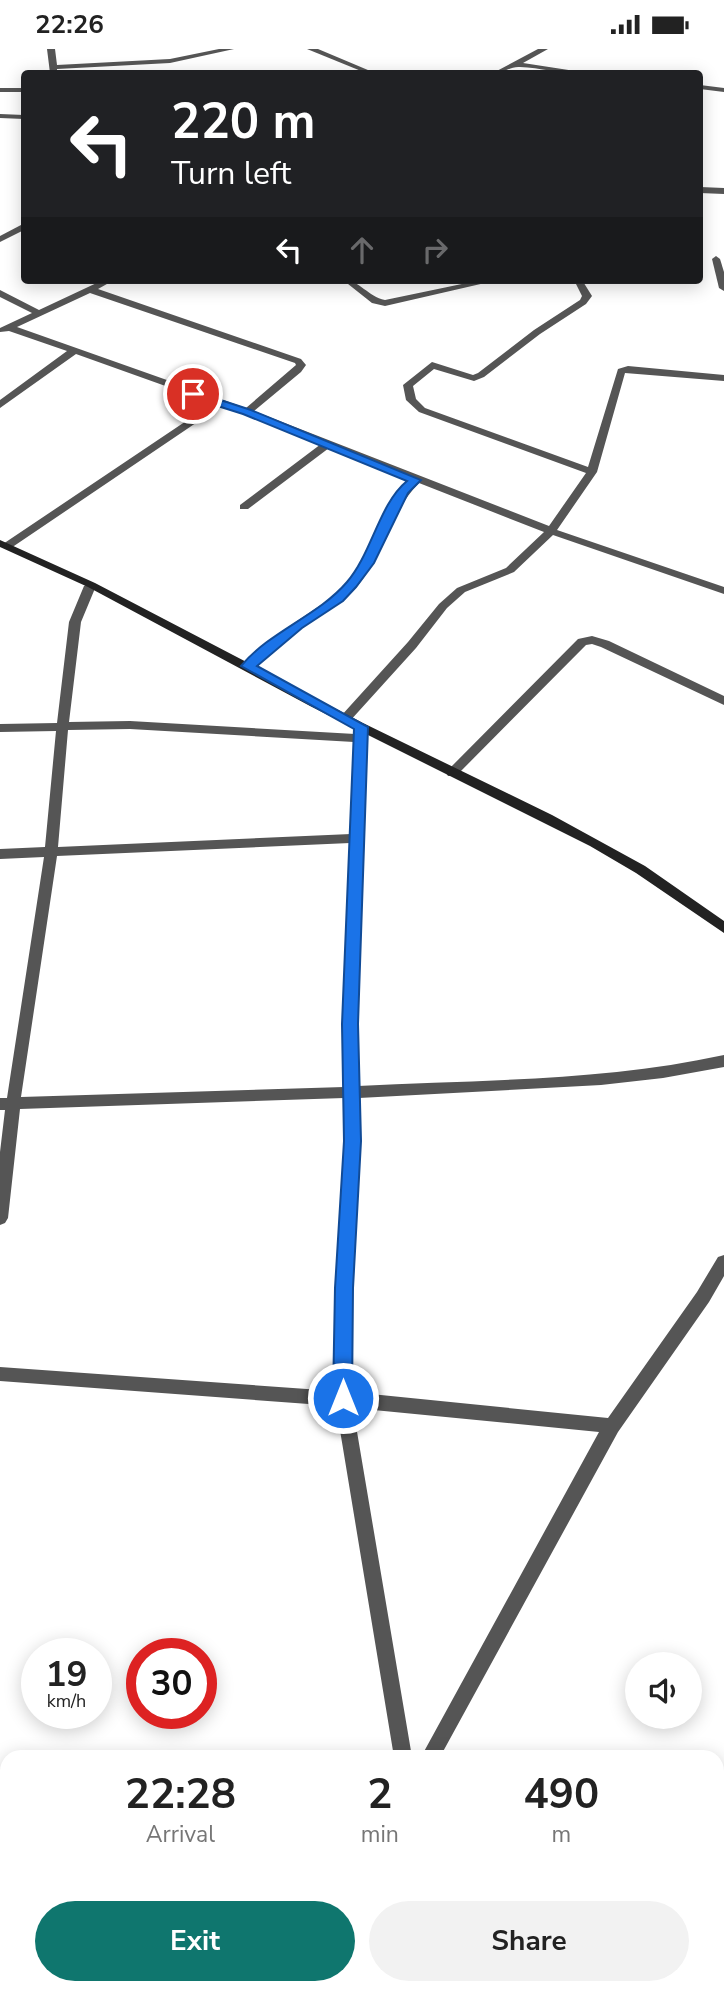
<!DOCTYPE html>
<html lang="en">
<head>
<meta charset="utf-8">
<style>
	:root { --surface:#fff; --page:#f2f2f2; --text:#222; --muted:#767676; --accent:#0f766e }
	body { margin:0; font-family:"Nunito Sans",sans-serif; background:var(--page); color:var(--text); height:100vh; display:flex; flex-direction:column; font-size:26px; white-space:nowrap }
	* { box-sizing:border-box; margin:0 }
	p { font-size:23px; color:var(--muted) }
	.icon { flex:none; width:38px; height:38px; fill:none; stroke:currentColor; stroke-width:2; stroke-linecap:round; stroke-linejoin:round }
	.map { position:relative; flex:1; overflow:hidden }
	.side { position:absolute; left:0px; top:1701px; width:724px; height:245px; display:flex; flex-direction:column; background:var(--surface); border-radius:21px 21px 0 0; box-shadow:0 4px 18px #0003 }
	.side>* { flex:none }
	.top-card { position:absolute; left:21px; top:21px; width:682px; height:214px; border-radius:7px; box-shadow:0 4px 18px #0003; background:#202124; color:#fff; overflow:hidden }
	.controls { position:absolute; left:625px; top:1603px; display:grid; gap:14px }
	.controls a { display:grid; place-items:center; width:77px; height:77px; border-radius:50%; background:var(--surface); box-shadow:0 4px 18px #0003; font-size:35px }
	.speed { position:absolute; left:21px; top:1589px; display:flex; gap:14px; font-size:35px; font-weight:700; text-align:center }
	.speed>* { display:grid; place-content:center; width:91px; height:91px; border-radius:50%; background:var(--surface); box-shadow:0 4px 18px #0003; line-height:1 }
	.speed small { font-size:18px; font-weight:400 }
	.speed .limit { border:10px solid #d22; background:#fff; color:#111 }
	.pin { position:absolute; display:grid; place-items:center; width:60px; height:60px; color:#fff; margin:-30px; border:4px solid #fff; border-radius:50%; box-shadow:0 2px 7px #0007 }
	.me { position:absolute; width:77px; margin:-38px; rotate:0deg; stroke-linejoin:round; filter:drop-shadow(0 0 5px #0008) }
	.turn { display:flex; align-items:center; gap:24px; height:147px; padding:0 35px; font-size:32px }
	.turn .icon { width:91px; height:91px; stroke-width:2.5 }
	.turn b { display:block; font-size:49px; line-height:60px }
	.lanes { display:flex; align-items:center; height:66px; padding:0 35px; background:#0003; justify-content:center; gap:35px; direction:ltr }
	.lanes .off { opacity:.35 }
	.eta { display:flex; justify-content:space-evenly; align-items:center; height:119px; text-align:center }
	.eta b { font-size:42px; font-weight:700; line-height:49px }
	.button { display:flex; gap:14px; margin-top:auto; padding:14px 35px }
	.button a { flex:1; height:80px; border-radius:42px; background:var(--accent); color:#fff; font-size:28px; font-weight:700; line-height:80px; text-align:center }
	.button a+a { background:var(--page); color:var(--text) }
	.status { display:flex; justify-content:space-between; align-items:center; height:49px; padding:0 35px; background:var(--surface); direction:ltr }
	.status svg { height:19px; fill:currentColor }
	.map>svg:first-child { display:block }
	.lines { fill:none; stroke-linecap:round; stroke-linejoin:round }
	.street { fill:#555; fill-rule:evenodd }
	.secondary { fill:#222; fill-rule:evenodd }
	.route { fill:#1a73e8; stroke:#114b97; stroke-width:2 }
</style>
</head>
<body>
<div class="status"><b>22:26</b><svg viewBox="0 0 49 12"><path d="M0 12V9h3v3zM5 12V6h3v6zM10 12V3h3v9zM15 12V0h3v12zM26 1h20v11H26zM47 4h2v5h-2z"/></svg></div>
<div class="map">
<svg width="724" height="1946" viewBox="0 0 724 1946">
	<rect width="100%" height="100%" fill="#fff"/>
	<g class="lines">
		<g class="street">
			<polygon points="47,0 55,0 57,16 170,10 219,0 234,0 170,14 57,20 57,24 50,24"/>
			<polygon points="307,0 318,0 375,24 366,24"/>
			<path d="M538,0H548L523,14L588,24C565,26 543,19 520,18C510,17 503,25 493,24Z"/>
			<polygon points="700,36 724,39 724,43 700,40"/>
			<rect x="0" y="39" width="24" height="4"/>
			<polygon points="0,65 24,66 24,70 0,69"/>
			<polygon points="700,138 724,139 724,145 700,144"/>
			<polygon points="21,176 24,176 24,181 0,193 0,187"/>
			<polygon points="716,207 720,210 724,223 724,242 719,239 712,210"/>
			<path d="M103,231H114L98,240L301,310L306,316L301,323L254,362L549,477L586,424L419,363L406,351L403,336L432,313L473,326L478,324L534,281L580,251L582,247L574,231H582L592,247L586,255L540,285L484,328L474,332L434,320L413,337L416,350L425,359L588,418L618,320L628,317L724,326V332L625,324L597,423L557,481L724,538V545L553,486L514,523L465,543L447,559L416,599L349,673H341V667L408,593L439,555L457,539L506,519L544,483L419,434C389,464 383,508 355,540C340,556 320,566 302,578C285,591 268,605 252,620H244V614L281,583L328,551L347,535L363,511L391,454L411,431L329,399L248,460H240V456L321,395L221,357L11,499H3V495L213,354L76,305L0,359V351L67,302L9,282L0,283V279L32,264L0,248V241L39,261ZM90,244L295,314L296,316L246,359L17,278Z"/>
			<path d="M343,231C360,231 368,248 385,251L481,231H498L385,257L372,254Z"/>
			<path d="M90,534L96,537L81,573L69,673L130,672L355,685L357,675L361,674L367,678L357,975L358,1037C480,1031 605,1032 724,1006V1018L663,1029L601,1036L359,1049V1092L352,1239L351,1343L608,1369L697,1243L718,1208L724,1206V1227L709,1253L618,1383L440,1708H421L599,1383L353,1359L412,1708H394L336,1357L0,1332V1318L335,1342L336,1239L345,1092L344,1049L20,1060L8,1169L5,1174L0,1176V1103L5,1061H0V1049H7L44,808L0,810V800L45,798L56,682L0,683V675L57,674L69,573L84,537ZM130,680L354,693L351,785L58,798L68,681ZM350,794L343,975L344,1038L21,1048L57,807Z"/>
			<polygon points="592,587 609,592 724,647 724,656 601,598 592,595 586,596 456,727 448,727 446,724 448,721 578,590"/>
			<polygon points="432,1939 452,1939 454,1946 434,1946"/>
		</g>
		<polygon class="secondary" points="0,491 95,534 363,674 552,766 645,817 724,872 724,884 636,824 590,797 310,657 88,538 0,498"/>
	</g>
	<path class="route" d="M193,342L251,361L421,431L408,444L374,514L356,538L343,552L302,579L257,617L368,678L358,975L361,1092L353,1239L352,1349L349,1356L343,1358L336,1356L333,1349L335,1239L344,1092L342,975L354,680L241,617C270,582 318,567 347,533C372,504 379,455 407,432L243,365L189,348V343Z"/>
</svg>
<div class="controls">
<a><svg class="icon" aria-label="sound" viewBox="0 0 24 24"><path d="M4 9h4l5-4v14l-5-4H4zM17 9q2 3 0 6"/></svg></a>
</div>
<div class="speed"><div>19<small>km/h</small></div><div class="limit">30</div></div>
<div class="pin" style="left:193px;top:345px;background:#d93025"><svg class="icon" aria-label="arrive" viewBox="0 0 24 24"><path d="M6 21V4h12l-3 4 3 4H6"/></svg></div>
<svg class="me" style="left:343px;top:1349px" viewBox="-20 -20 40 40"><circle r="17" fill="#1a73e8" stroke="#fff" stroke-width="3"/><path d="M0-11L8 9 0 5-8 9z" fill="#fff"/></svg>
<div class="top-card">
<div class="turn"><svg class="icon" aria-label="left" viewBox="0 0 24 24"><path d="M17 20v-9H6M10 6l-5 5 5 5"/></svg><div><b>220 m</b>Turn left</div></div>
<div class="lanes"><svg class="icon" aria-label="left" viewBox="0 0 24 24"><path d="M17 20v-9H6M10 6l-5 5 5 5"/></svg><svg class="icon off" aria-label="ahead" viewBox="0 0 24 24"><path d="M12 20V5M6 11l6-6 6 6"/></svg><svg class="icon off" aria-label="right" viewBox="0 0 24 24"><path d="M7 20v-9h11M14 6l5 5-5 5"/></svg></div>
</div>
<section class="side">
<div class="eta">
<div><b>22:28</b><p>Arrival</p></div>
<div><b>2</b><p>min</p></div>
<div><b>490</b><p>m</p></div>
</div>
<div class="button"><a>Exit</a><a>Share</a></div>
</section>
</div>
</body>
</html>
